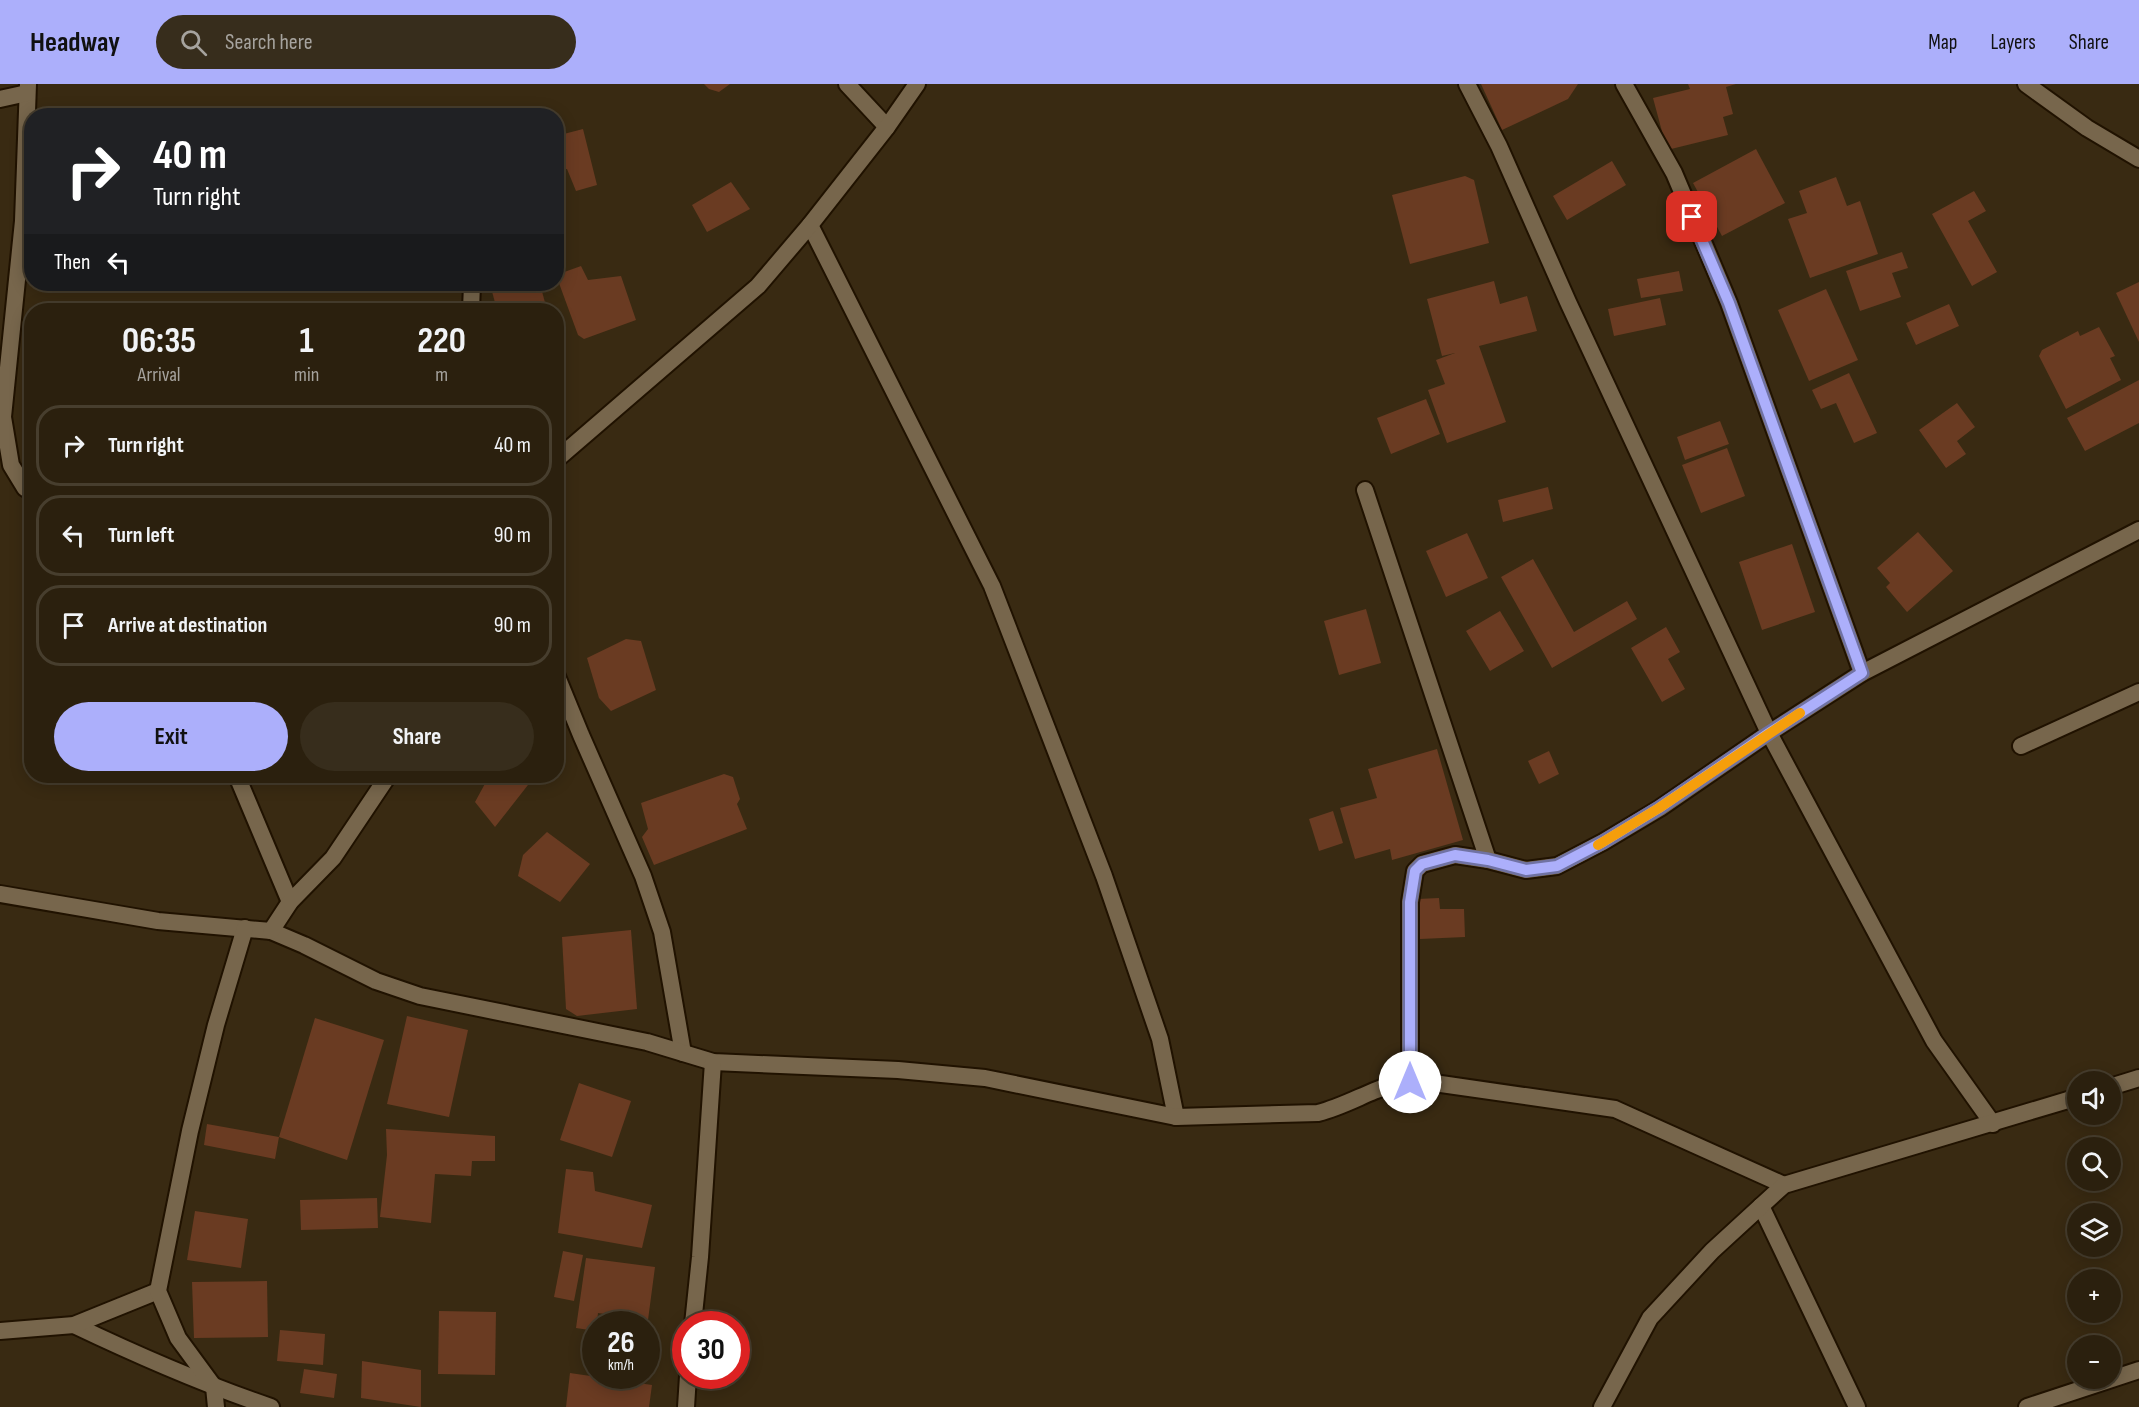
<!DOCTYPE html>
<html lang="en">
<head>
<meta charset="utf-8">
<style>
	:root { --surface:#2b200e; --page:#372d1c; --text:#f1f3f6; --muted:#a6a39e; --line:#473e2e; --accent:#acaffb }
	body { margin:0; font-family:"Sofia Sans Condensed",sans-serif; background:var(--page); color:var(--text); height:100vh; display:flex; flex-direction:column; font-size:22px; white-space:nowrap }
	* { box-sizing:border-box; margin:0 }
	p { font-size:20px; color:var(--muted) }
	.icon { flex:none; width:33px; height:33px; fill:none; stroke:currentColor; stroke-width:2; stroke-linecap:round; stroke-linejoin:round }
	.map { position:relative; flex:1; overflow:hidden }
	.side { position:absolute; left:24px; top:219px; width:540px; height:480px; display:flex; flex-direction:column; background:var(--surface); border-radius:24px; box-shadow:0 3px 15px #0003,0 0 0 2px var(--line) }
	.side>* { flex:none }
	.guide { position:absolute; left:24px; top:24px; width:540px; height:183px; border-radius:24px; box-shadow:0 3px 15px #0003,0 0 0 2px var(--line); background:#202124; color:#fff; overflow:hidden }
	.controls { position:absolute; left:2067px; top:987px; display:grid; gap:12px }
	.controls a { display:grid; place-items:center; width:54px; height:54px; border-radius:50%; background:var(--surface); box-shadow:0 3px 15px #0003,0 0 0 2px var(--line); font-size:30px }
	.speed { position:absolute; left:582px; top:1227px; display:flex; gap:12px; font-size:30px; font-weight:700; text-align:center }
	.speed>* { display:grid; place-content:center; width:78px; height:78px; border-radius:50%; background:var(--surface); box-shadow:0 3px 15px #0003,0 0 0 2px var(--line); line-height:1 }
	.speed small { font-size:15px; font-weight:400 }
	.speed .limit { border:9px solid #d22; background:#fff; color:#111 }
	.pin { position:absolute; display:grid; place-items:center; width:51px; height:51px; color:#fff; margin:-26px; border-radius:12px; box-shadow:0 3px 9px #0006 }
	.me { position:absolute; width:66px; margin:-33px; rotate:0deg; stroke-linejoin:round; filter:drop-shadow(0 0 4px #0008) }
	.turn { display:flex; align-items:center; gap:21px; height:126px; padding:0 30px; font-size:27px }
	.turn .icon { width:78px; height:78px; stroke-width:2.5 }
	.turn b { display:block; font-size:42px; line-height:51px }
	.then { display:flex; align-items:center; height:57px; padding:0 30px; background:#0003; gap:12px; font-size:22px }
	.eta { display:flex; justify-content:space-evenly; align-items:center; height:102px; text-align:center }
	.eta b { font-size:36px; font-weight:700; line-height:42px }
	.action { display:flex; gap:12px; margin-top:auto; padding:12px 30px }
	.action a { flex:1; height:69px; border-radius:36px; background:var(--accent); color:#111; font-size:24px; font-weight:700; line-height:69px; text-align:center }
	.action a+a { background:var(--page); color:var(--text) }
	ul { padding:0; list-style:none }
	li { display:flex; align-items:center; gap:18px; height:81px; margin:0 12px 9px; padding:0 18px; border:3px solid var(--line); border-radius:24px }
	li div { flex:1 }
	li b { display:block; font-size:22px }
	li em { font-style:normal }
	header { display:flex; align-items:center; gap:36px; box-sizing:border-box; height:84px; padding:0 30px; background:var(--accent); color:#111 }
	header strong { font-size:28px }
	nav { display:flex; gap:33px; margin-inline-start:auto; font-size:21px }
	.search { width:420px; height:54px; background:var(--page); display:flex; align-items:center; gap:15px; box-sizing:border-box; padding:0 21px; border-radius:33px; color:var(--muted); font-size:22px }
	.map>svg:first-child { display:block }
	.building { fill:#6a3b22 }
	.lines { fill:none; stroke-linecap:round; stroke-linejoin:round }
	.minor-casing { stroke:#201200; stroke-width:20 }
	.minor { stroke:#77664c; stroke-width:16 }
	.route-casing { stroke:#7072a3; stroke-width:15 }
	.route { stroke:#acaffb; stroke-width:10 }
	.slow { stroke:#f59e0b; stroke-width:10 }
</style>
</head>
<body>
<header>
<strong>Headway</strong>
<div class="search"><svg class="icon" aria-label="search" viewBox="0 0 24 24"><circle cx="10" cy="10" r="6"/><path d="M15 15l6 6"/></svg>Search here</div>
<nav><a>Map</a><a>Layers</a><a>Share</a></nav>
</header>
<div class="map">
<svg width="2139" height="1323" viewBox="0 0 2139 1323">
	<rect width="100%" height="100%" fill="#392a12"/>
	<g class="building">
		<polygon points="704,0 730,0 719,8 709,5"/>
		<polygon points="1481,0 1578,0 1568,15 1502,46"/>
		<polygon points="1688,0 1736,0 1726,3 1733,30 1723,33 1728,51 1667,66 1653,14 1690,5"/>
		<polygon points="583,45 597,101 576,107 567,85 556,86 556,52"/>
		<polygon points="1756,65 1785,119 1722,152 1693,99"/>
		<polygon points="1612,77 1626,101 1567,136 1553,112"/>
		<polygon points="1465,92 1474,96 1489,159 1410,180 1392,111"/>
		<polygon points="1836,93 1847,122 1860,117 1878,170 1810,194 1788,135 1807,129 1799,107"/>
		<polygon points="731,98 750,125 707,148 692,121"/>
		<polygon points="1974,107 1986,127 1968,137 1997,188 1972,202 1932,130"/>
		<polygon points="1902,168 1908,184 1892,189 1901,213 1860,227 1846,187"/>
		<polygon points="581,182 588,196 621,192 636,236 584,255 578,251 556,191"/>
		<polygon points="1679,187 1683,207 1641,214 1637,195"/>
		<polygon points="1494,197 1500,220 1527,212 1537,247 1479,262 1506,338 1447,359 1428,306 1445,300 1436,276 1455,269 1442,272 1427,215"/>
		<polygon points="2139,198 2139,258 2116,209"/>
		<polygon points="490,200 540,200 547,226 497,226"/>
		<polygon points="1826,205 1858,276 1809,297 1778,226"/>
		<polygon points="1660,214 1666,241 1614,252 1608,225"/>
		<polygon points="1949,220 1959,242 1916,261 1906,239"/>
		<polygon points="2099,243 2115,272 2110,274 2121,296 2066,325 2039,272 2042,266 2078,247 2080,252"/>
		<polygon points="1849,289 1877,349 1854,359 1836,319 1821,325 1812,306"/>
		<polygon points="2139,296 2139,339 2085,367 2067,334"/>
		<polygon points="1426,315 1440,350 1391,370 1377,334"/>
		<polygon points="1957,319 1975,343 1957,357 1966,370 1946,384 1919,346"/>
		<polygon points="1720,337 1729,360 1685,376 1677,353"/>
		<polygon points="1727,364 1745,412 1701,429 1682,381"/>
		<polygon points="1548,403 1553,425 1503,438 1498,416"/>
		<polygon points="1918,448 1953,487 1907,528 1886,503 1890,499 1877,484"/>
		<polygon points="1467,449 1488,494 1446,513 1426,467"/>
		<polygon points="1792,460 1815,528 1762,546 1739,478"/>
		<polygon points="1533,475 1574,548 1627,517 1637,535 1552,584 1501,493"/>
		<polygon points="1366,525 1381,579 1339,591 1324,537"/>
		<polygon points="1500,527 1524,567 1490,587 1466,547"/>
		<polygon points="1666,543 1680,568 1668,575 1685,605 1662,618 1631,564"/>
		<polygon points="626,555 641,557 656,606 611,627 599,614 587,574"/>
		<polygon points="1437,665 1463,756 1392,776 1390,765 1355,775 1340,724 1377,714 1368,685"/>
		<polygon points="1549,667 1559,690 1539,700 1528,677"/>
		<polygon points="724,690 733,693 740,715 737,720 747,745 654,781 642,753 648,745 641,719"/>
		<polygon points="483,692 535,692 495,743 475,718 487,696"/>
		<polygon points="1333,727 1343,759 1319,767 1309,735"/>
		<polygon points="547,748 590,780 560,818 518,792 523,771"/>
		<polygon points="1439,814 1440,825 1464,825 1465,853 1420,855 1418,815"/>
		<polygon points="631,846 637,925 577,932 566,925 562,853"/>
		<polygon points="407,932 468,946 449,1033 387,1020"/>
		<polygon points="315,934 384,956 347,1076 279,1053"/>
		<polygon points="579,999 631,1017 612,1073 560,1056"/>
		<polygon points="207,1040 279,1053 275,1075 204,1061"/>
		<polygon points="386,1045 495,1052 495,1077 472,1077 471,1092 435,1090 431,1139 380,1133 387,1071"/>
		<polygon points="566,1085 593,1088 595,1107 652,1121 642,1164 558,1149"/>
		<polygon points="377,1114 378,1144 301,1146 300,1116"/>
		<polygon points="195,1127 248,1135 241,1184 187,1176"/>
		<polygon points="563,1167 583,1171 574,1217 554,1213"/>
		<polygon points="586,1174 655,1183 648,1236 598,1229 596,1247 576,1244"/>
		<polygon points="267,1197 268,1253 194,1254 192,1198"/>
		<polygon points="439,1227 496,1228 495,1291 438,1290"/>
		<polygon points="280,1246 325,1250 323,1281 277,1277"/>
		<polygon points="362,1277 421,1286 421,1323 361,1314"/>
		<polygon points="304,1285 337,1290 334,1314 300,1309"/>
		<polygon points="570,1289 652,1301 649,1323 566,1323"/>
	</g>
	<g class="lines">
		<g class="minor-casing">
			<g id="minor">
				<polyline points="28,0 23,137 3,333 11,381 25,404 32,408"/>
				<polyline points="847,0 887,43"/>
				<polyline points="1467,0 1499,62 1568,218 1769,649 1934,957 1993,1040"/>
				<polyline points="1624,0 1674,89 1729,219 1862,589"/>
				<polyline points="2026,0 2087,44 2139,75"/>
				<polyline points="0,15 27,9"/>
				<polyline points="810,141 992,502 1104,792 1160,955 1176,1033"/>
				<polyline points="471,226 472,200"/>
				<polyline points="556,376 758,202 810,141 887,43 917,0"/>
				<polyline points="1365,406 1488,776"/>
				<polyline points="556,590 581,651 643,792 662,848 683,969"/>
				<polyline points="2021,662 2139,608"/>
				<polyline points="237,692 290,818"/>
				<path d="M0,810L158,837L271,847L304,861L376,897L420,912L647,958L713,978L898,986L985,994L1176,1033L1318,1029C1338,1024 1355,1015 1374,1007C1393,999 1414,999 1434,999L1615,1025L1784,1101"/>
				<polyline points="271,847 290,818 333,774 388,692"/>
				<polyline points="1410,998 1410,818 1415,787 1422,780 1455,771 1488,776 1526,786 1557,782 1603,758 1660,724 1769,649 1862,589 2139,446"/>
				<polyline points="2110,1003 2139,994"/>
				<polyline points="1761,1122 1857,1323"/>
				<polyline points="693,1240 700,1173 713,978"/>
				<path d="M74,1241C139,1272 203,1300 271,1323"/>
				<polyline points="0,1247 74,1241 158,1207"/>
				<polyline points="216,1323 214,1303 178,1254 158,1207 190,1047 216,941 245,844"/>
				<polyline points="686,1323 688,1292"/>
				<polyline points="1602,1323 1650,1234 1712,1167 1784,1101 2078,1013"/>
				<polyline points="2027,1323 2139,1286"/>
			</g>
		</g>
		<use href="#minor" class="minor"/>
	</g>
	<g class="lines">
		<g class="route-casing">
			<polyline id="route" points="1410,998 1410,818 1415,787 1422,780 1455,771 1488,776 1526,786 1557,782 1603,758 1659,724 1769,649 1862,589 1729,219 1692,133"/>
		</g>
		<use href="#route" class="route"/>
		<polyline class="slow" points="1598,761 1659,724 1800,629"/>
	</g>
</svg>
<div class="controls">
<a><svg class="icon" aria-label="sound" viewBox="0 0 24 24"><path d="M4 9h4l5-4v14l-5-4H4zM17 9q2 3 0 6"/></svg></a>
<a><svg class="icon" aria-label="search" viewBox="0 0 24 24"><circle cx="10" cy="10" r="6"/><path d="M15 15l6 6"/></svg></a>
<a><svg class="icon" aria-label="layers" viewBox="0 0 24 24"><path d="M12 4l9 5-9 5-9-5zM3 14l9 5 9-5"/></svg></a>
<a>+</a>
<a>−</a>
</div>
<div class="speed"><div>26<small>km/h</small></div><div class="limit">30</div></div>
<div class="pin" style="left:1692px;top:133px;background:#d93025"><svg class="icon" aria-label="arrive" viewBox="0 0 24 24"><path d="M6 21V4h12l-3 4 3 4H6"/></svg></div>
<svg class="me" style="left:1410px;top:998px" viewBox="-20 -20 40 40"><circle r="19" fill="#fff"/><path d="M0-13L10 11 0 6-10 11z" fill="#acaffb"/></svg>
<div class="guide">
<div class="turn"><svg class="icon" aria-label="right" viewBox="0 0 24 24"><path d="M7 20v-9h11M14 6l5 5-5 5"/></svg><div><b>40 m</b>Turn right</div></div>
<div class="then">Then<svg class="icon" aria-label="left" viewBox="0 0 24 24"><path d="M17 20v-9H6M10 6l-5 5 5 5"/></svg></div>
</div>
<section class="side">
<div class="eta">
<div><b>06:35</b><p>Arrival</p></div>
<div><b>1</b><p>min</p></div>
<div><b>220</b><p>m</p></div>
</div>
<ul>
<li><svg class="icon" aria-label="right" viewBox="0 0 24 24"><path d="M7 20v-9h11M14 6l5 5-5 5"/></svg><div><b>Turn right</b></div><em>40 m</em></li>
<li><svg class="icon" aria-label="left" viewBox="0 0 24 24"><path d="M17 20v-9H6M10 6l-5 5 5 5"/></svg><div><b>Turn left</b></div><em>90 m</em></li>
<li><svg class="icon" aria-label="arrive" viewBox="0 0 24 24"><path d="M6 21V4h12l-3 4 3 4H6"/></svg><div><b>Arrive at destination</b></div><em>90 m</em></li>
</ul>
<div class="action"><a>Exit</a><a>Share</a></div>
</section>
</div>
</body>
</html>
